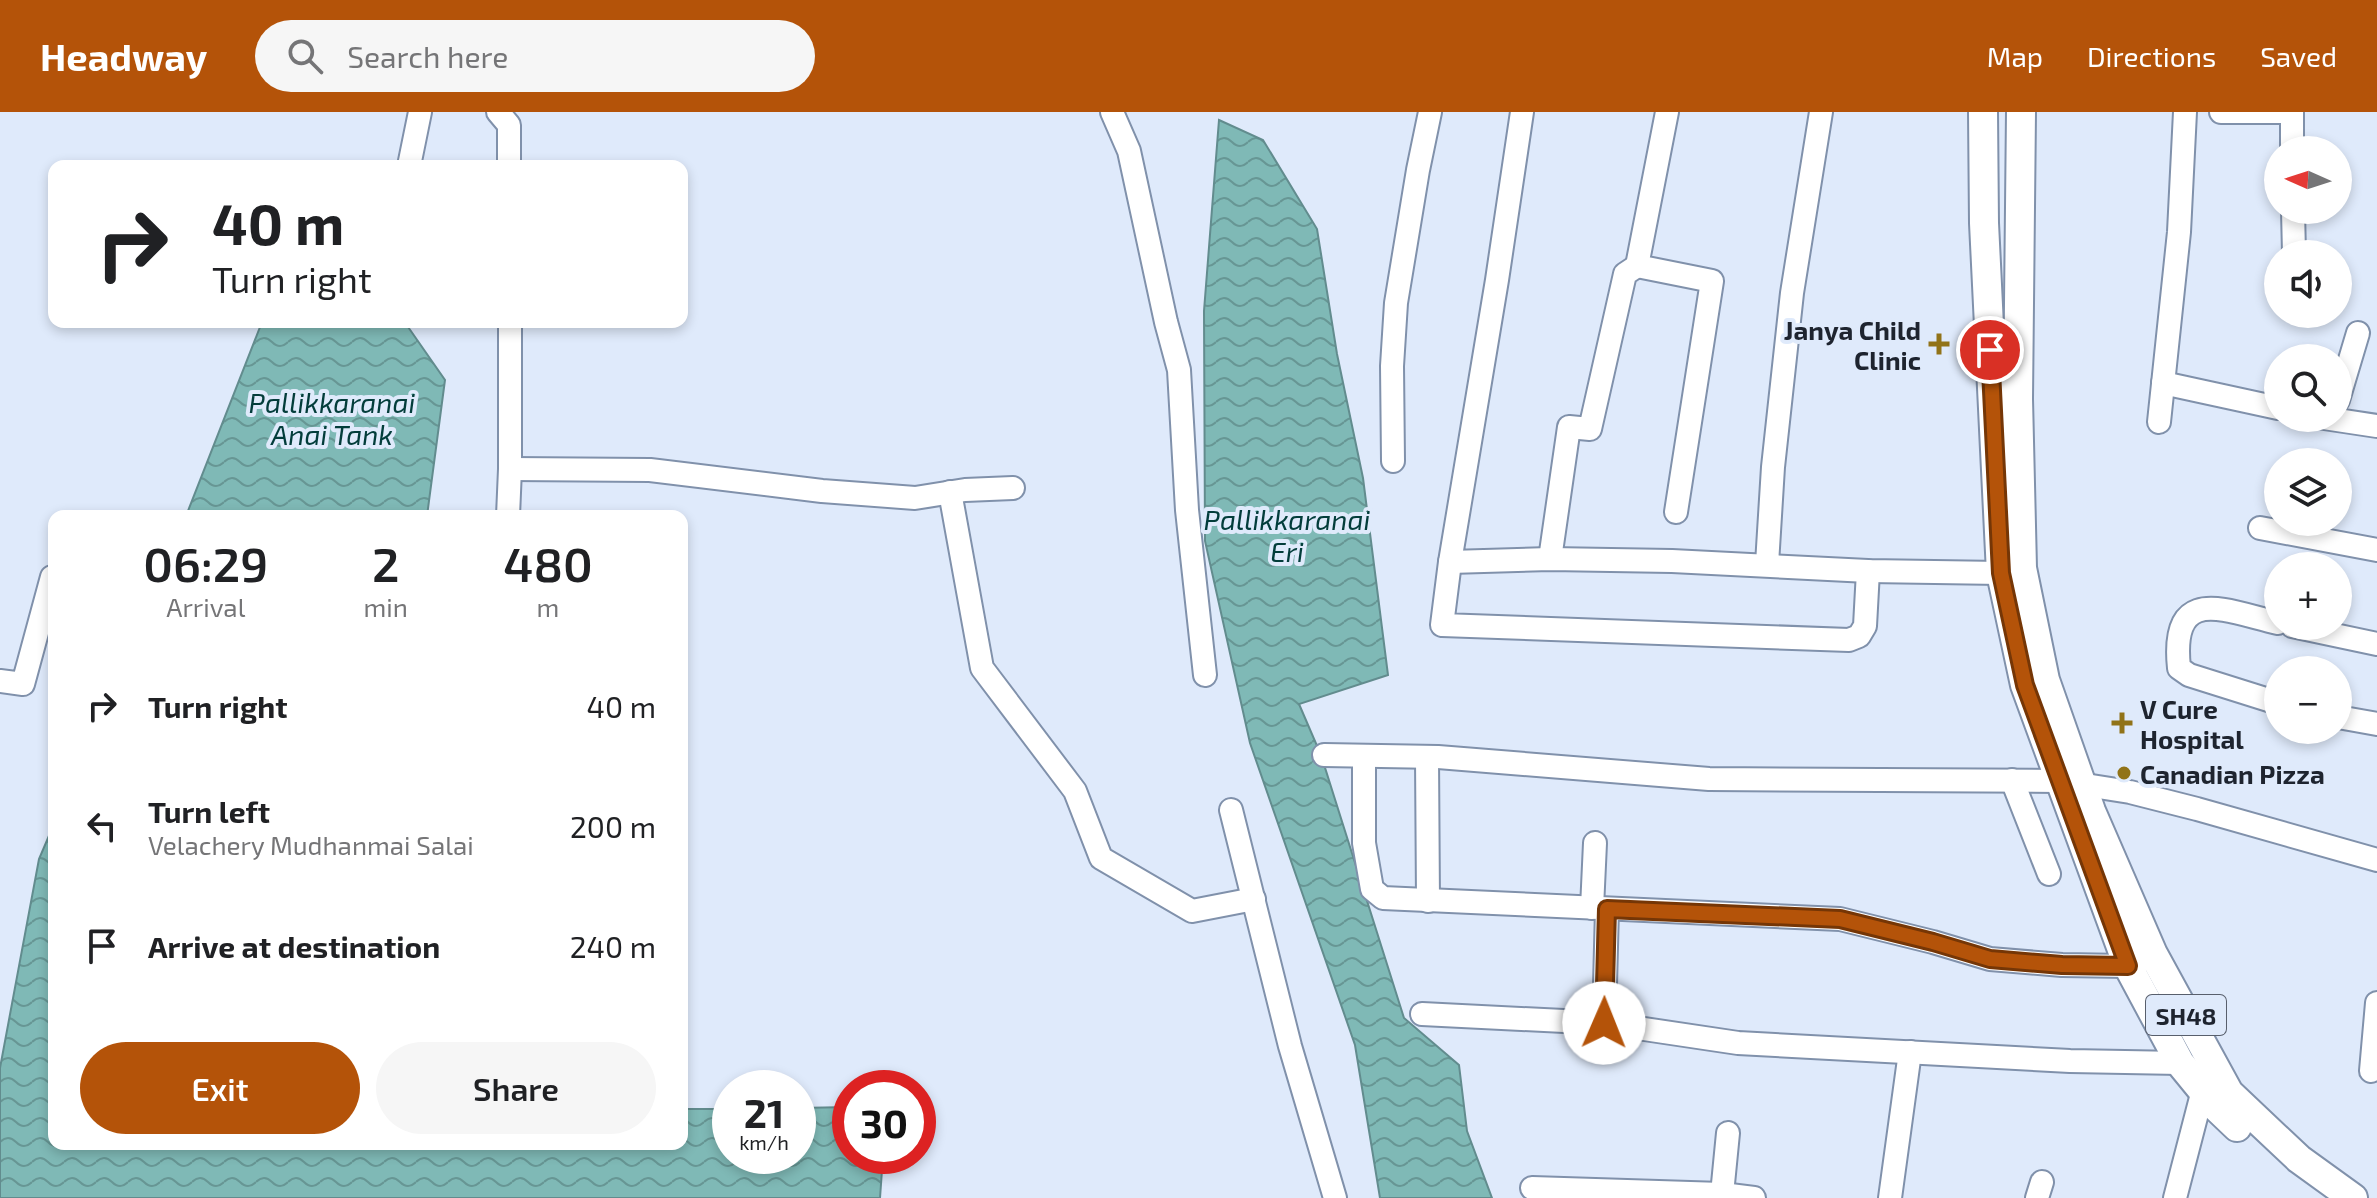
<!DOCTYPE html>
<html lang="en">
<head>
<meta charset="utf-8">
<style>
	:root { --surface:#fff; --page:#f6f6f6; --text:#202124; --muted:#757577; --accent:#b45309 }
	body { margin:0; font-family:"Exo 2",sans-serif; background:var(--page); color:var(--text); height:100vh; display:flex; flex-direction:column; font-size:30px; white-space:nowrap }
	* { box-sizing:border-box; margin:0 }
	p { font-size:26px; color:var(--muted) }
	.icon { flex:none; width:44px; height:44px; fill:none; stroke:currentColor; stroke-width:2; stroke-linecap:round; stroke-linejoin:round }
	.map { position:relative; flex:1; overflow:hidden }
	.side { position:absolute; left:48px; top:398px; width:640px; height:640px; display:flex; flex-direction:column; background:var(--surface); border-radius:16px; box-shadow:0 4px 12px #0003 }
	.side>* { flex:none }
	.guide { position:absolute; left:48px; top:48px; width:640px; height:168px; border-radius:16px; box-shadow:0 4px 12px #0003; background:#fff; color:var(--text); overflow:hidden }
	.needle { width:52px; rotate:273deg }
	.tools { position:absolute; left:2264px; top:24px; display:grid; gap:16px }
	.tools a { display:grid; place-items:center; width:88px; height:88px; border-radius:50%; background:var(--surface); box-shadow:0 4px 12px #0003; font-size:40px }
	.speed { position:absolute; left:712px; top:958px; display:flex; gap:16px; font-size:40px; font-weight:700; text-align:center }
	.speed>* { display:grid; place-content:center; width:104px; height:104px; border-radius:50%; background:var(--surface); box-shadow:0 4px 12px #0003; line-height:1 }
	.speed small { font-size:20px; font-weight:400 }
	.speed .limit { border:12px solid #d22; background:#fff; color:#111 }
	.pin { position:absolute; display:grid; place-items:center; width:68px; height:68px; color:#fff; margin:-34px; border:4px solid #fff; border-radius:50%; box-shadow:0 2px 8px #0007 }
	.me { position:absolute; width:88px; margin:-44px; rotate:1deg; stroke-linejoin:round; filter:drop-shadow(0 0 6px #0008) }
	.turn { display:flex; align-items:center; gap:28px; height:168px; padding:0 32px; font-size:36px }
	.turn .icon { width:104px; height:104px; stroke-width:2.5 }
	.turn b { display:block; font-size:56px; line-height:68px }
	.eta { display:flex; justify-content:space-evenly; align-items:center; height:136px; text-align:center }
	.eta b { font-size:48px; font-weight:600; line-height:56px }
	.primary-button { display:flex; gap:16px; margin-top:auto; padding:16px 32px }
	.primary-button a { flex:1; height:92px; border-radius:48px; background:var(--accent); color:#fff; font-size:32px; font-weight:600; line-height:92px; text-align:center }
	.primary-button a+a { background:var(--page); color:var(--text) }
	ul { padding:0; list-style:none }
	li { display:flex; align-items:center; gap:24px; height:120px; padding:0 32px }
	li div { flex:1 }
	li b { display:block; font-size:30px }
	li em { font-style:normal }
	header { display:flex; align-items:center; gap:48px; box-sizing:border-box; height:112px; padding:0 40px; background:var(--accent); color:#fff }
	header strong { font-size:38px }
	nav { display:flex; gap:44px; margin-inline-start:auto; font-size:28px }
	.search { width:560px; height:72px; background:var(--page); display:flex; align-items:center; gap:20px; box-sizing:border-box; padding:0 28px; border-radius:44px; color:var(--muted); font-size:30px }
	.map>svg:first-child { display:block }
	.water { fill:url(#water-waves); stroke:#628c8e; stroke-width:2 }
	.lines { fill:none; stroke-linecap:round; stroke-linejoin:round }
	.minor-casing { stroke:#8091ab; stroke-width:26 }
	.major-casing { stroke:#8091ab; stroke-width:32 }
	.minor { stroke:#fff; stroke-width:22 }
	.major { stroke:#fff; stroke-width:28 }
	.route-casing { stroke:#753606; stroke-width:20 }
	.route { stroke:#b45309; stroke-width:14 }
	.poi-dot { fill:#917318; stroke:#dfeafb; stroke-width:3 }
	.labels { text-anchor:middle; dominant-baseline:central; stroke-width:8; stroke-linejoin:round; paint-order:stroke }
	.shield { fill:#dfeafb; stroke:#585f6c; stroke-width:2 }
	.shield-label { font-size:24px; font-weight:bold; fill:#1e242f }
	.poi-label { font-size:26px; font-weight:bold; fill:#1e242f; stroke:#dfeafb; text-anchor:start }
	.water-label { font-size:28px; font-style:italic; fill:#033d3b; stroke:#dfeafb }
</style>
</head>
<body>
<header>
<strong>Headway</strong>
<div class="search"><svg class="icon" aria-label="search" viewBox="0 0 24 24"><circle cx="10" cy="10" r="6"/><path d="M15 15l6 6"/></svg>Search here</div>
<nav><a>Map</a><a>Directions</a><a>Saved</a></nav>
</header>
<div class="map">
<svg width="2377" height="1086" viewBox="0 0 2377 1086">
	<defs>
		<pattern id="water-waves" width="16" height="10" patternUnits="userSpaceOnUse" patternTransform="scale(2)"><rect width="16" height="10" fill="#7fb9b6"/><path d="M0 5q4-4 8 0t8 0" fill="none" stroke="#679694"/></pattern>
	</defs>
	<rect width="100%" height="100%" fill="#dfeafb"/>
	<g class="water">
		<polygon points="1219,8 1263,28 1317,117 1337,242 1363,366 1388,563 1299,592 1321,643 1404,906 1459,953 1467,1019 1492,1086 1380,1086 1355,933 1250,631 1205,429 1204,199"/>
		<polygon points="262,210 401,210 406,212 445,268 427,404 186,404"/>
		<polygon points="54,712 54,1032 682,1032 682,997 730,997 730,1044 798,1044 798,996 850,995 850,1044 883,1044 880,1086 0,1086 0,956 39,747"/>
	</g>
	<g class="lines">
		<g class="minor-casing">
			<g id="minor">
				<polyline points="498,0 509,13 509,54"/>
				<polyline points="1112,0 1129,39 1166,210 1179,258 1187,398 1205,563"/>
				<polyline points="1522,0 1497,168 1450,450 1550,447 1672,449 1868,459 2001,461"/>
				<polyline points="1667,0 1637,154 1712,169 1676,400"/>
				<polyline points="2221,0 2292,0"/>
				<polyline points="2292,0 2292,38"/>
				<polyline points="409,54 420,0"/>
				<polyline points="2293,98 2294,142"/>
				<polyline points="2163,271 2278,296"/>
				<polyline points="2338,288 2358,221"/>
				<polyline points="2324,306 2377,314"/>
				<polyline points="2159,310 2179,120 2185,0"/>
				<polyline points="1393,349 1392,254 1396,191 1418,58 1430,0"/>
				<polyline points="510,357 650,358 822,379 915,386 965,378 1013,376"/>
				<polyline points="950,380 982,556 1075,679 1101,746 1192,799 1254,787"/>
				<polyline points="508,404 510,357 510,210"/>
				<polyline points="2260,416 2377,438"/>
				<polyline points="1550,447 1569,315 1590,317 1625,162 1637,154"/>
				<polyline points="1450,450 1442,513 1849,528 1859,524 1865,514 1868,459"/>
				<polyline points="1767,452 1773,355 1792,181 1821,0"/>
				<path d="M2278,511C2225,499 2170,471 2179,556L2189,563L2278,591"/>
				<polyline points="2292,514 2377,532"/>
				<polyline points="0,569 23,572 52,465"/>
				<polyline points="2338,605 2377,612"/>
				<polyline points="1324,643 1438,645 1709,667 2060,669 2130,680 2197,697 2377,748"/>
				<polyline points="1364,644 1364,731 1372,777 1383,786 1840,807 1933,830 1990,847 2062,853 2128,854 2141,848"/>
				<polyline points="1427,645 1428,789"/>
				<polyline points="2012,668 2049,762"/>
				<polyline points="1231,698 1290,934 1335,1086"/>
				<polyline points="1592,796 1595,731"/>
				<polyline points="1422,902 1604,911 1738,931 2070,949 2180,951"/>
				<polyline points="1604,911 1607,797"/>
				<polyline points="2371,959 2377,891"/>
				<polyline points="1532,1076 1722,1082 1754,1086"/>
				<polyline points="1722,1082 1728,1021"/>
				<polyline points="1890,1086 1910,940"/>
				<polyline points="2037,1086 2042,1070"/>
				<polyline points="2175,1086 2203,978"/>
			</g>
		</g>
		<g class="major-casing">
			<g id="major">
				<polyline points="1983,0 1984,111 2001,461 2025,573 2128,854 2180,951 2216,995 2237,1015"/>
				<polyline points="2021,0 2018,287 2022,456 2045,568 2091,699 2153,842 2229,981 2299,1047 2353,1086"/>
			</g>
		</g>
		<use href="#minor" class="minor"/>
		<use href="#major" class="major"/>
	</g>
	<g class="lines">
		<g class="route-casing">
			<polyline id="route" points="1604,911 1607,797 1840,807 1933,830 1990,847 2062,853 2128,854 2025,573 2001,461 1990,238"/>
		</g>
		<use href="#route" class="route"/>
	</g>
	<g class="poi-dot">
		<path d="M1935 220h8v8h8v8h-8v8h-8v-8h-8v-8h8z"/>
		<path d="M2118 599h8v8h8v8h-8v8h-8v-8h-8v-8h8z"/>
		<circle cx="2124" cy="661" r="8"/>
	</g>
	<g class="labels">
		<rect class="shield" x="2146" y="883" width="80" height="40" rx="6"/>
		<g class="shield-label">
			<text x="2186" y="903">SH48</text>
		</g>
		<g class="poi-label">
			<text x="1921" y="217" text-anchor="end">Janya Child<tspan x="1921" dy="30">Clinic</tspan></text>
			<text x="2140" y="596">V Cure<tspan x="2140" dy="30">Hospital</tspan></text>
			<text x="2140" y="661">Canadian Pizza</text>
		</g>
		<g class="water-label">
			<text x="332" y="290">Pallikkaranai<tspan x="332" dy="32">Anai Tank</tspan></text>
			<text x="1287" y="407">Pallikkaranai<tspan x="1287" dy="32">Eri</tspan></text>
		</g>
	</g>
</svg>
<div class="tools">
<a><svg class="needle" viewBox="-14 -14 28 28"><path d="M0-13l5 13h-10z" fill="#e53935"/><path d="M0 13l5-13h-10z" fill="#757577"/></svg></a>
<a><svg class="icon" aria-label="sound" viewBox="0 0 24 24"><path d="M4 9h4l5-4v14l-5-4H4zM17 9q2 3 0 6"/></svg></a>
<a><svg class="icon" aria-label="search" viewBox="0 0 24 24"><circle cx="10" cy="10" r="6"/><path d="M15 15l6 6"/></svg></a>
<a><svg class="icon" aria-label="layers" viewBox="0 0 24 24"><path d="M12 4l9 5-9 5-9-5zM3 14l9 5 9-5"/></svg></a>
<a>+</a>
<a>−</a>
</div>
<div class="speed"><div>21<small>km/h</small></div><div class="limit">30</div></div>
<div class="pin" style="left:1990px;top:238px;background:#d93025"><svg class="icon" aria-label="arrive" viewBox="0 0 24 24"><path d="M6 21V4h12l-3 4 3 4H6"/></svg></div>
<svg class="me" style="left:1604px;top:911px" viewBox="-20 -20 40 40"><circle r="19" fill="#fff"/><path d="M0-13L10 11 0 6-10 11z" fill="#b45309"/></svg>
<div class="guide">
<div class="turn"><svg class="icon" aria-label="right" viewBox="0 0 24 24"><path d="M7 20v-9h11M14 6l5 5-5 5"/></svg><div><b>40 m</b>Turn right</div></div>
</div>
<section class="side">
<div class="eta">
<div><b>06:29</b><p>Arrival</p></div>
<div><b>2</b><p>min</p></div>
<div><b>480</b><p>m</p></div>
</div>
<ul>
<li><svg class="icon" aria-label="right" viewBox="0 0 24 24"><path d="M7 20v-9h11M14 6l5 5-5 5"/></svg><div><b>Turn right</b></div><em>40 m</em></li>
<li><svg class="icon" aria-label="left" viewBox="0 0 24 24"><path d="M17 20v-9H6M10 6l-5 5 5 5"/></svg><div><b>Turn left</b><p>Velachery Mudhanmai Salai</p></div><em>200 m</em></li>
<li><svg class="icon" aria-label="arrive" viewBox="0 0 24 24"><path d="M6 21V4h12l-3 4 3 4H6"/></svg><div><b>Arrive at destination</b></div><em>240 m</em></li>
</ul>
<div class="primary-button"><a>Exit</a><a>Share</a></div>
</section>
</div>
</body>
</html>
